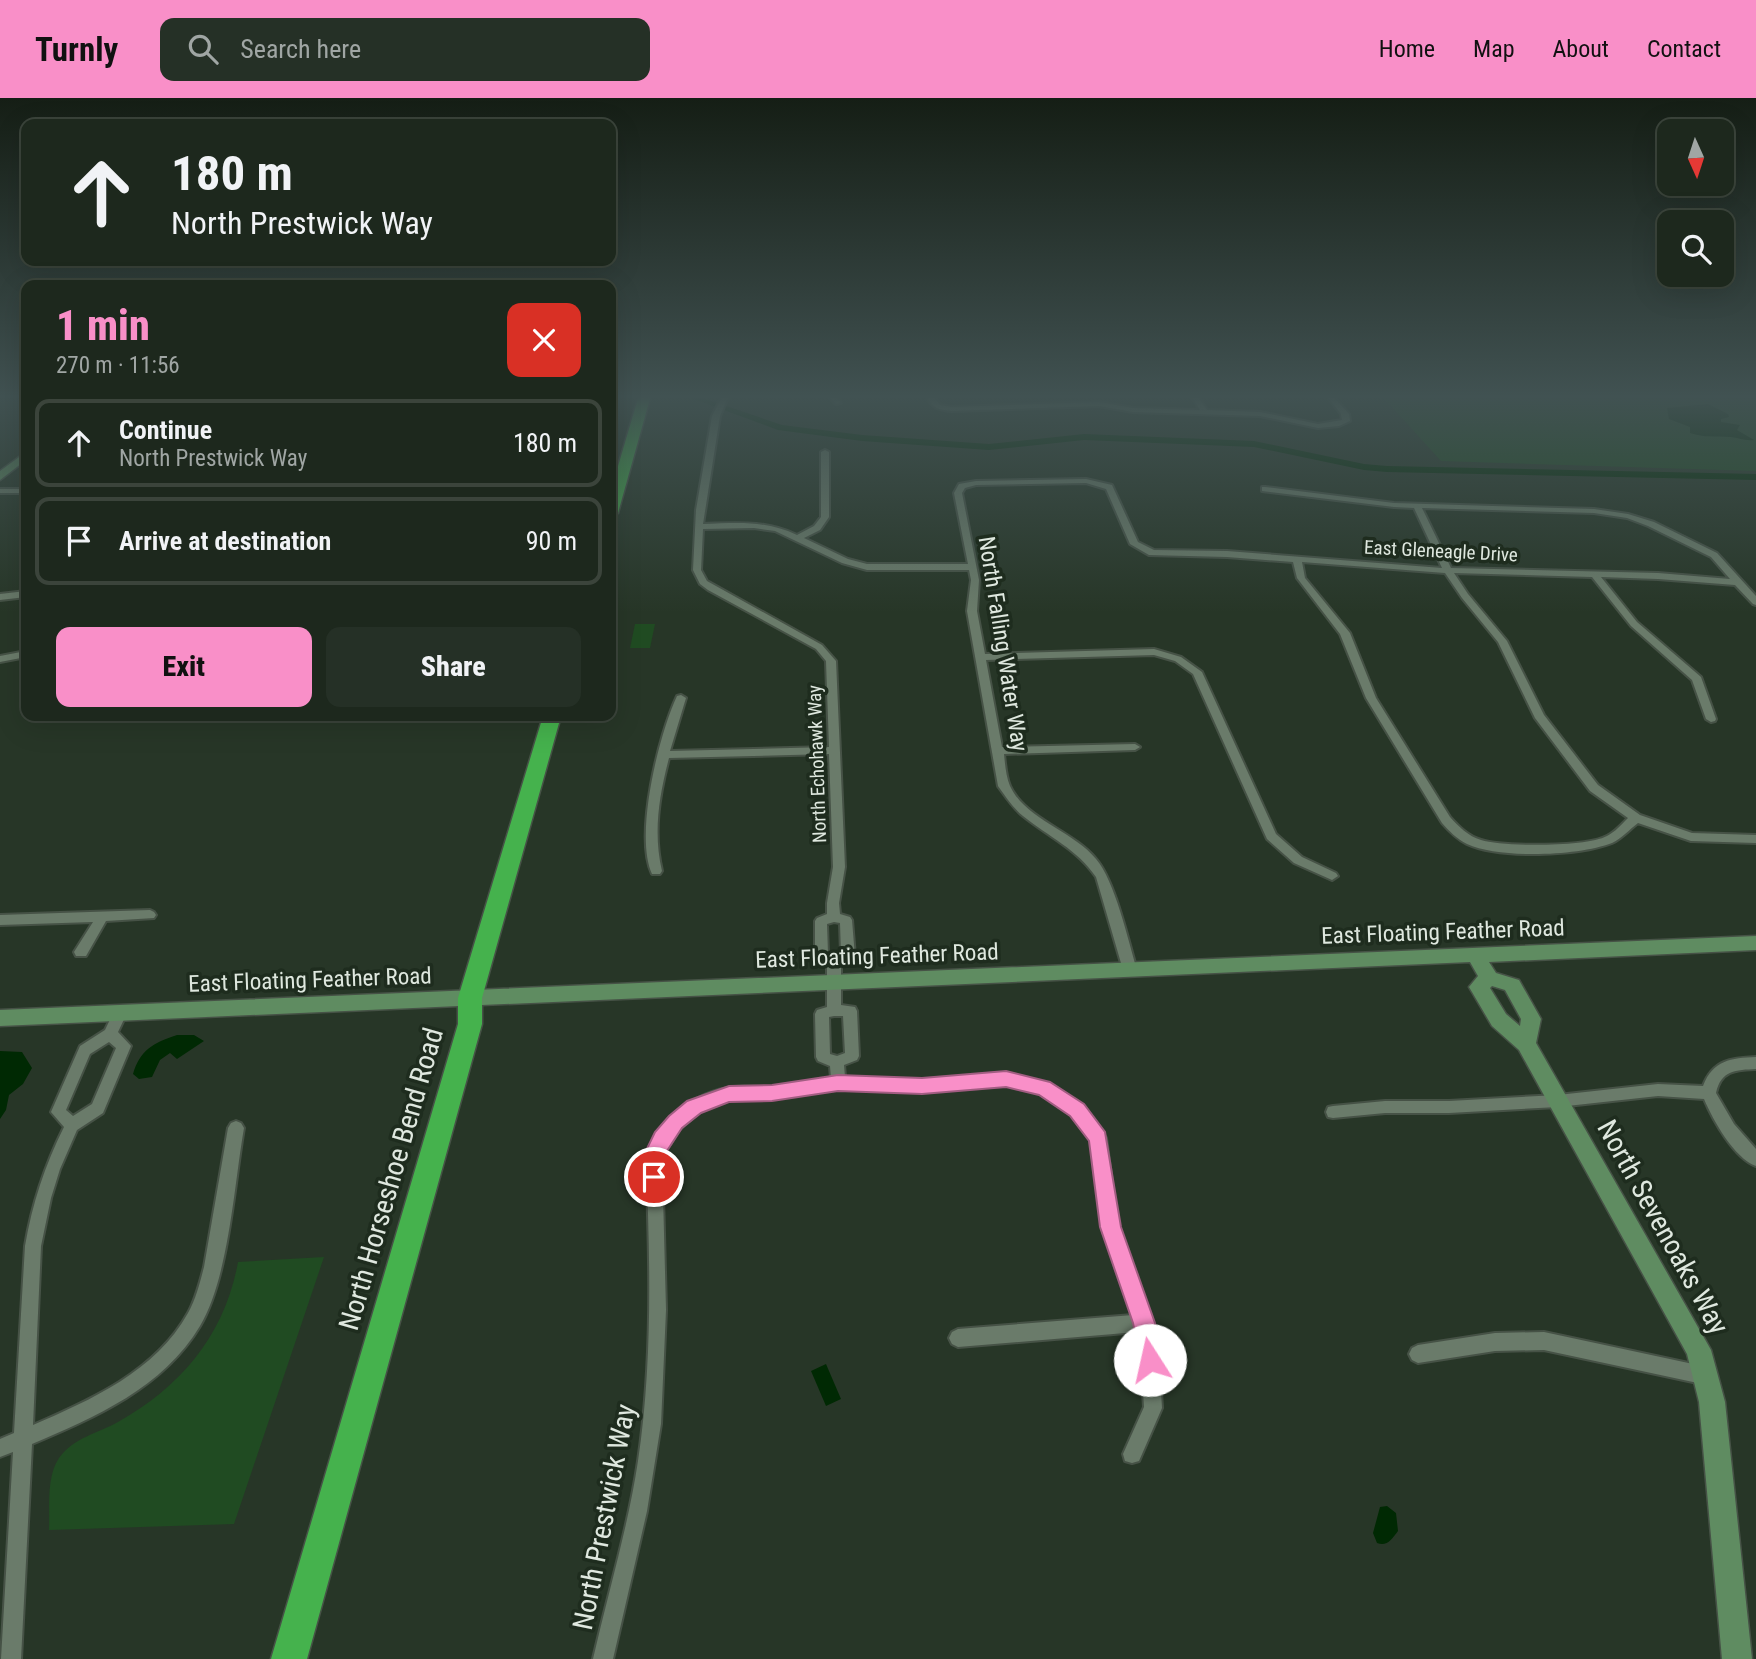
<!DOCTYPE html>
<html lang="en">
<head>
<meta charset="utf-8">
<style>
	:root { --surface:#1d281d; --page:#253026; --text:#f1f3f6; --muted:#a0a6a4; --line:#3b443b; --accent:#f98fc8 }
	body { margin:0; font-family:"Roboto Condensed",sans-serif; background:var(--page); color:var(--text); height:100vh; display:flex; flex-direction:column; font-size:26px; white-space:nowrap }
	* { box-sizing:border-box; margin:0 }
	p { font-size:23px; color:var(--muted) }
	.icon { flex:none; width:38px; height:38px; fill:none; stroke:currentColor; stroke-width:2; stroke-linecap:round; stroke-linejoin:round }
	.map { position:relative; flex:1; overflow:hidden }
	.panel { position:absolute; left:21px; top:182px; width:595px; height:441px; display:flex; flex-direction:column; background:var(--surface); border-radius:14px; box-shadow:0 7px 28px #0002,0 0 0 2px var(--line) }
	.panel>* { flex:none }
	.top-card { position:absolute; left:21px; top:21px; width:595px; height:147px; border-radius:14px; box-shadow:0 7px 28px #0002,0 0 0 2px var(--line); background:#1d281d; color:var(--text); overflow:hidden }
	.needle { width:46px; rotate:177deg }
	.buttons { position:absolute; left:1657px; top:21px; display:grid; gap:14px }
	.buttons a { display:grid; place-items:center; width:77px; height:77px; border-radius:14px; background:var(--surface); box-shadow:0 7px 28px #0002,0 0 0 2px var(--line); font-size:35px }
	.pin { position:absolute; display:grid; place-items:center; width:60px; height:60px; color:#fff; margin:-30px; border:4px solid #fff; border-radius:50%; box-shadow:0 2px 7px #0007 }
	.me { position:absolute; width:77px; margin:-38px; rotate:350deg; stroke-linejoin:round; filter:drop-shadow(0 0 5px #0008) }
	.turn { display:flex; align-items:center; gap:24px; height:147px; padding:0 35px; font-size:32px }
	.turn .icon { width:91px; height:91px; stroke-width:2.5 }
	.turn b { display:block; font-size:49px; line-height:60px }
	.round { display:grid; place-items:center; flex:none; width:74px; height:74px; border-radius:14px; background:var(--page) }
	.headline { display:flex; align-items:center; justify-content:space-between; height:119px; padding:0 35px }
	h1 { font-size:42px; font-weight:800; line-height:52px; color:var(--accent) }
	.cta { display:flex; gap:14px; margin-top:auto; padding:14px 35px }
	.cta a { flex:1; height:80px; border-radius:14px; background:var(--accent); color:#111; font-size:28px; font-weight:800; line-height:80px; text-align:center }
	.cta a+a { background:var(--page); color:var(--text) }
	ul { padding:0; list-style:none }
	li { display:flex; align-items:center; gap:21px; height:88px; margin:0 14px 10px; padding:0 21px; border:4px solid var(--line); border-radius:14px }
	li div { flex:1 }
	li b { display:block; font-size:26px }
	li em { font-style:normal }
	header { display:flex; align-items:center; gap:42px; box-sizing:border-box; height:98px; padding:0 35px; background:var(--accent); color:#111 }
	header strong { font-size:33px }
	nav { display:flex; gap:38px; margin-inline-start:auto; font-size:24px }
	.search { width:490px; height:63px; background:var(--page); display:flex; align-items:center; gap:18px; box-sizing:border-box; padding:0 24px; border-radius:14px; color:var(--muted); font-size:26px }
	.map>svg:first-child { display:block }
	.green { fill:#204b22 }
	.water { fill:#002903 }
	.lines { fill:none; stroke-linecap:round; stroke-linejoin:round }
	.canal { fill:#002903; fill-rule:evenodd }
	.street-casing { stroke:#465246; stroke-width:4 }
	.secondary-casing { stroke:#465246; stroke-width:3 }
	.highway-casing { stroke:#465246; stroke-width:3 }
	.street { fill:#6a7b6a; fill-rule:evenodd }
	.secondary { fill:#5f8c61; fill-rule:evenodd }
	.highway { fill:#45b24d; fill-rule:evenodd }
	.route { fill:#f98fc8; stroke:#a25d82; stroke-width:2 }
	.labels { text-anchor:middle; dominant-baseline:central; stroke-width:7; stroke-linejoin:round; paint-order:stroke }
	.far-street-label { font-size:19px; fill:#dfe8df; stroke:#1e2c1e }
	.street-label { font-size:23px; fill:#dfe8df; stroke:#1e2c1e }
	.near-street-label { font-size:28px; fill:#dfe8df; stroke:#1e2c1e }
</style>
</head>
<body>
<header>
<strong>Turnly</strong>
<div class="search"><svg class="icon" aria-label="search" viewBox="0 0 24 24"><circle cx="10" cy="10" r="6"/><path d="M15 15l6 6"/></svg>Search here</div>
<nav><a>Home</a><a>Map</a><a>About</a><a>Contact</a></nav>
</header>
<div class="map">
<svg width="1756" height="1561" viewBox="0 0 1756 1561">
	<rect width="100%" height="100%" fill="#273627"/>
	<g class="green">
		<polygon points="1381,297 1747,297 1756,301 1756,373 1441,363"/>
		<polygon points="635,526 655,526 650,550 630,550"/>
		<path d="M324,1159L234,1426L49,1432C50,1410 46,1379 59,1360C73,1340 98,1335 118,1324C182,1288 225,1236 238,1164Z"/>
	</g>
	<g class="water">
		<path d="M1708,306L1728,316L1729,319L1721,321V324L1740,327L1737,332L1754,342C1745,343 1739,340 1731,339C1715,338 1705,340 1690,335V329L1669,321L1667,310Z"/>
		<path d="M177,937H194L204,943L177,961L170,955L160,962L152,979L139,981L133,976C140,952 153,945 177,937Z"/>
		<polygon points="0,953 22,954 32,970 23,986 9,997 6,1012 0,1021"/>
		<polygon points="826,1266 841,1301 826,1308 811,1273"/>
		<path d="M1387,1408L1396,1415L1398,1433C1392,1441 1387,1449 1377,1445L1373,1435L1380,1409Z"/>
	</g>
	<g class="lines">
		<polygon class="canal" points="683,297 694,297 782,327 862,337 989,346 1084,336 1254,343 1364,366 1387,368 1756,376 1756,382 1387,374 1364,372 1254,349 1084,342 989,352 862,343 778,332"/>
		<g class="street-casing">
			<g id="street">
				<path d="M723,297H729L720,318L703,426C738,425 765,422 797,437L814,428L821,419V354L825,352L829,354V419L820,432L804,440L848,461L867,466H968L954,395L959,386L976,383L1086,381L1112,387L1138,444L1154,452L1227,453L1442,470L1414,410L1394,409L1262,393V389H1265L1394,405L1594,411L1628,416L1654,424L1717,455L1756,498V507L1753,506L1735,487L1658,481L1601,479L1637,524L1701,579L1716,621L1715,623L1711,624L1706,621L1692,582L1631,528L1592,479L1454,475L1468,496L1507,543L1544,617L1598,687L1640,717L1692,735L1756,737V745L1691,743L1638,725C1630,731 1621,741 1612,745C1578,758 1500,761 1467,746C1457,741 1449,733 1442,725L1366,600L1340,536L1297,480L1293,464L1227,459L1149,457L1130,446L1106,391L1086,385L976,387L965,390L962,395L979,482L977,513L985,556L1154,551L1181,559L1202,574L1276,736L1302,759L1336,775L1338,778L1332,782L1294,765L1267,741L1193,576L1175,563L1154,557L986,562L1002,649L1135,646L1140,649L1135,652L1004,656C1005,666 1006,679 1010,688C1025,721 1073,733 1096,761C1115,783 1128,842 1137,872L1135,876H1125L1123,872L1096,779C1077,751 1049,739 1023,718C1013,710 1006,699 998,688L967,513L971,482L969,472H867L842,465L775,433L754,430L703,431L701,472L707,483L822,547L836,563L845,769L839,805L840,816L850,819L852,822L855,859L853,863L841,866V907L855,909L857,913L859,958L857,962L844,967L845,979L922,982L1006,975L1049,986L1082,1007L1106,1040L1118,1129L1153,1225L1159,1262L1162,1310L1139,1363L1132,1365L1125,1363L1123,1356L1144,1309L1141,1262L1137,1234L958,1249L952,1246L949,1240L952,1234L958,1231L1133,1217L1102,1129L1091,1042L1072,1017L1040,995L1006,987L922,994L838,991L773,1001L729,1002L709,1008L698,1015L680,1031L662,1059L666,1212L661,1326L647,1413L613,1561H593C608,1495 628,1430 638,1363C653,1263 650,1160 646,1059C663,1022 692,994 734,989C747,987 759,990 772,989C792,987 811,983 831,980L830,968L818,963L816,959L815,916L817,912L827,909V866L817,864L815,860V823L817,820L827,816V805L833,769L829,656L669,660C659,698 653,735 662,773L660,776H652C634,737 659,636 677,598L681,597L686,600L670,653L829,649L826,563L816,551L708,492L700,486L693,472L696,412L712,318ZM1422,410L1594,415L1627,420L1648,428L1711,459L1730,481L1658,475L1451,470ZM1302,464L1445,475L1462,500L1498,544L1535,620L1590,693L1628,720C1622,726 1615,734 1607,738C1587,749 1503,749 1481,742C1468,738 1459,729 1450,719L1376,600L1350,535L1305,480ZM834,824L840,825L841,855L828,856L827,826ZM834,918H843L845,955L837,958L830,956L829,919Z"/>
				<polygon points="827,297 834,297 841,305 836,306"/>
				<path d="M927,297H933L940,307L952,309L1099,304L1133,310L1200,312L1191,297H1197L1207,312L1260,314L1318,326L1342,322L1341,316L1326,297H1332L1349,316L1350,323L1339,328L1318,330L1260,318L1133,314L1099,308L952,313C940,312 930,310 927,297Z"/>
				<rect x="0" y="391" width="26" height="4"/>
				<polygon points="26,493 26,499 0,502 0,496"/>
				<polygon points="26,553 26,559 0,564 0,558"/>
				<polygon points="150,812 154,814 156,817 154,820 106,823 86,858 76,858 74,854 93,824 0,827 0,817"/>
				<path d="M120,909L125,911L127,915L118,934L131,948L103,1015L77,1032L60,1071L51,1100L41,1148L33,1327C91,1302 156,1273 188,1215C196,1201 200,1184 204,1169L228,1030L231,1025L236,1023L241,1025L244,1030C234,1087 229,1179 200,1228C163,1290 95,1319 32,1346L21,1561H1L13,1354L0,1359V1341L14,1335L25,1148C32,1106 45,1067 64,1029L51,1014L80,948L105,932L115,911ZM109,944L116,950L92,1006L73,1018L66,1012L90,956Z"/>
				<path d="M1756,959V971C1736,972 1721,972 1716,995L1734,1026L1756,1051V1068C1734,1060 1713,1022 1704,1001L1658,998L1558,1009L1449,1015H1385L1333,1020L1328,1019L1326,1014L1328,1009L1333,1008L1385,1003H1449L1558,997L1658,986L1703,988C1713,962 1731,960 1756,959Z"/>
				<polygon points="1544,1234 1707,1269 1713,1272 1716,1278 1713,1284 1707,1287 1544,1252 1495,1253 1418,1265 1412,1262 1409,1256 1412,1250 1418,1247 1495,1235"/>
			</g>
		</g>
		<g class="secondary-casing">
			<g id="secondary">
				<polygon points="26,354 26,362 0,382 0,373"/>
				<path d="M1756,838V852L1489,864L1496,875L1519,882L1541,921L1536,945L1711,1252L1725,1304L1752,1561H1722L1699,1304L1687,1256L1519,952L1492,928L1472,894L1469,889L1478,878L1470,864L0,928V912ZM1492,888L1505,892L1521,921L1520,928L1506,916L1490,890Z"/>
			</g>
		</g>
		<g class="highway-casing">
			<g id="highway">
				<polygon points="639,297 651,297 618,415 611,419 611,392"/>
				<polygon points="543,618 561,618 482,900 482,926 307,1561 271,1561 458,926 458,900"/>
			</g>
		</g>
		<use href="#street" class="street"/>
		<use href="#secondary" class="secondary"/>
		<use href="#highway" class="highway"/>
	</g>
	<linearGradient id="sky" x2="0" y2="1"><stop stop-color="#151e15"/><stop offset="0.58" stop-color="#415252"/><stop offset="1" stop-color="#415252" stop-opacity="0"/></linearGradient>
	<rect width="1756" height="515" fill="url(#sky)"/>
	<polygon class="route" points="1006,973 1050,984 1084,1006 1105,1034 1121,1129 1155,1225 1162,1262 1159,1270 1150,1273 1142,1270 1133,1225 1100,1129 1089,1043 1070,1018 1039,997 1006,989 922,996 838,993 772,1003 729,1004 701,1015 682,1030 663,1059 664,1079 661,1085 654,1088 647,1085 643,1059 655,1034 669,1018 687,1003 729,988 772,987 838,977 922,980"/>
	<g class="labels">
		<g class="far-street-label">
			<text transform="translate(1441 453) rotate(3)">East Gleneagle Drive</text>
			<text transform="translate(817 666) rotate(-92)">North Echohawk Way</text>
		</g>
		<g class="street-label">
			<text transform="translate(1003 546) rotate(81)">North Falling Water Way</text>
			<text transform="translate(1443 834) rotate(-2)">East Floating Feather Road</text>
			<text transform="translate(877 858) rotate(-2)">East Floating Feather Road</text>
			<text transform="translate(310 882) rotate(-2)">East Floating Feather Road</text>
		</g>
		<g class="near-street-label">
			<text transform="translate(391 1081) rotate(-74)">North Horseshoe Bend Road</text>
			<text transform="translate(1663 1129) rotate(61)">North Sevenoaks Way</text>
			<text transform="translate(604 1419) rotate(-79)">North Prestwick Way</text>
		</g>
	</g>
</svg>
<div class="buttons">
<a><svg class="needle" viewBox="-14 -14 28 28"><path d="M0-13l5 13h-10z" fill="#e53935"/><path d="M0 13l5-13h-10z" fill="#a0a6a4"/></svg></a>
<a><svg class="icon" aria-label="search" viewBox="0 0 24 24"><circle cx="10" cy="10" r="6"/><path d="M15 15l6 6"/></svg></a>
</div>
<div class="pin" style="left:654px;top:1079px;background:#d93025"><svg class="icon" aria-label="arrive" viewBox="0 0 24 24"><path d="M6 21V4h12l-3 4 3 4H6"/></svg></div>
<svg class="me" style="left:1150px;top:1262px" viewBox="-20 -20 40 40"><circle r="19" fill="#fff"/><path d="M0-13L10 11 0 6-10 11z" fill="#f98fc8"/></svg>
<div class="top-card">
<div class="turn"><svg class="icon" aria-label="ahead" viewBox="0 0 24 24"><path d="M12 20V5M6 11l6-6 6 6"/></svg><div><b>180 m</b>North Prestwick Way</div></div>
</div>
<section class="panel">
<div class="headline"><div><h1>1 min</h1><p>270 m · 11:56</p></div><a class="round" style="background:#d93025;color:#fff"><svg class="icon" aria-label="close" viewBox="0 0 24 24"><path d="M6 6l12 12M18 6L6 18"/></svg></a></div>
<ul>
<li><svg class="icon" aria-label="ahead" viewBox="0 0 24 24"><path d="M12 20V5M6 11l6-6 6 6"/></svg><div><b>Continue</b><p>North Prestwick Way</p></div><em>180 m</em></li>
<li><svg class="icon" aria-label="arrive" viewBox="0 0 24 24"><path d="M6 21V4h12l-3 4 3 4H6"/></svg><div><b>Arrive at destination</b></div><em>90 m</em></li>
</ul>
<div class="cta"><a>Exit</a><a>Share</a></div>
</section>
</div>
</body>
</html>
